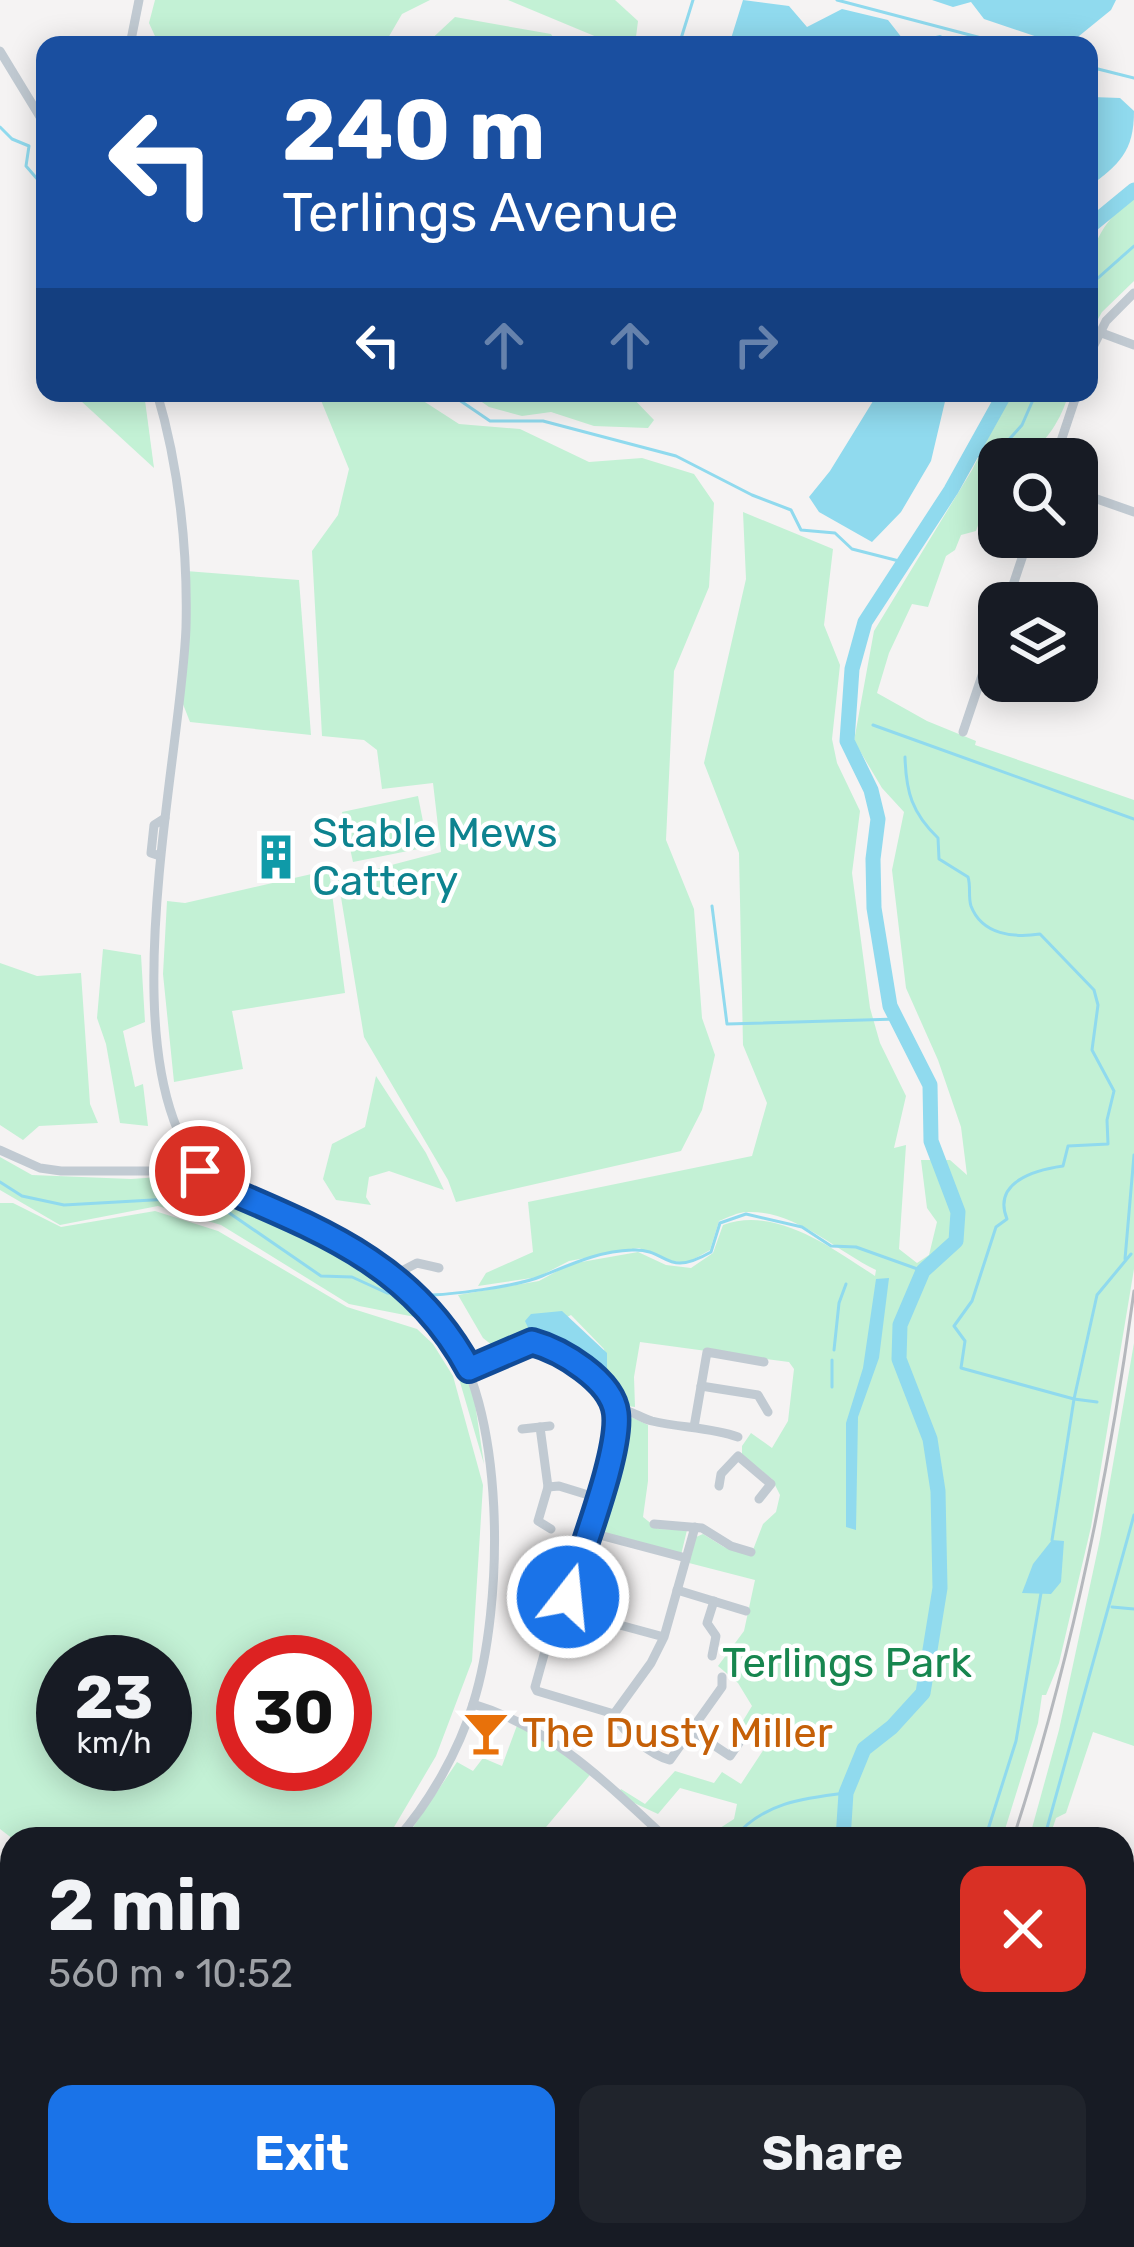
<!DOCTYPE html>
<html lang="en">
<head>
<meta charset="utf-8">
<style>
	:root { --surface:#171b24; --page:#20242c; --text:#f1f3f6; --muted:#9ea1a6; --accent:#1a73e8 }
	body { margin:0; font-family:Rubik,sans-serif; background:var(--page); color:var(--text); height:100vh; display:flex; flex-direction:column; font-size:45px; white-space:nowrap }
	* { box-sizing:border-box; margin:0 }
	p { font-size:39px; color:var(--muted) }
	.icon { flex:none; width:66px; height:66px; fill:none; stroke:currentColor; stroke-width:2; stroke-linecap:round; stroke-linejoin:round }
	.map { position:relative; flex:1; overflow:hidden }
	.details { position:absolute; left:0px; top:1827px; width:1134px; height:420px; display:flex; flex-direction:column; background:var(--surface); border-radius:36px 36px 0 0; box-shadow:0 6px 30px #0003 }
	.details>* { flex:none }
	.top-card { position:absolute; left:36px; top:36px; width:1062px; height:366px; border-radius:24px; box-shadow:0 6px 30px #0003; background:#1a4fa0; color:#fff; overflow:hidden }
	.fabs { position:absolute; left:978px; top:438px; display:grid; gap:24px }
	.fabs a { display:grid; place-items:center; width:120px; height:120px; border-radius:24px; background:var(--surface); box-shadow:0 6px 30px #0003; font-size:60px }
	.speed { position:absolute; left:36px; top:1635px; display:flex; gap:24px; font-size:60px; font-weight:700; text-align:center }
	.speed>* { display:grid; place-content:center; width:156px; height:156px; border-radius:50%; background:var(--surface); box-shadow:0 6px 30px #0003; line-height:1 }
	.speed small { font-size:30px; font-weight:400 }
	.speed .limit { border:18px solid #d22; background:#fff; color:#111 }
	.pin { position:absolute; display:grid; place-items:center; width:102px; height:102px; color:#fff; margin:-51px; border:6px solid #fff; border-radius:50%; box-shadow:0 3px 12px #0007 }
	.me { position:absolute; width:132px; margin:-66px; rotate:16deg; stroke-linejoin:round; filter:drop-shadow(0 0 9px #0008) }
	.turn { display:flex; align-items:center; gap:42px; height:252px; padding:0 48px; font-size:54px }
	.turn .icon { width:156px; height:156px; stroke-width:2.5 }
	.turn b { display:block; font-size:84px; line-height:102px }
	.lanes { display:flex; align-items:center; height:114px; padding:0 48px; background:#0003; justify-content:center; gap:60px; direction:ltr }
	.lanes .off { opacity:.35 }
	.round { display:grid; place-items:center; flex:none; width:126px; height:126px; border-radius:24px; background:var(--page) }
	.headline { display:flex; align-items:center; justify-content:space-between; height:204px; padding:0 48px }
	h1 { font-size:72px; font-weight:700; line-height:90px }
	.action { display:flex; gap:24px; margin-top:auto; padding:24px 48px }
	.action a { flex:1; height:138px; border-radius:24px; background:var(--accent); color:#fff; font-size:48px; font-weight:700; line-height:138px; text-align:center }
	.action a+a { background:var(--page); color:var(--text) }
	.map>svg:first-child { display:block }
	.commercial { fill:#fdf9ef }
	.green { fill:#c3f1d5; fill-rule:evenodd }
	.water { fill:#90daee }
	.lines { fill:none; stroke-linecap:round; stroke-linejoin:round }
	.stream { stroke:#90daee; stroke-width:3 }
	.river { stroke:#90daee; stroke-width:15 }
	.highway-casing { stroke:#7690ad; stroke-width:16 }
	.minor { stroke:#c1cad2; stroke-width:9 }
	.highway { stroke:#8ba5c1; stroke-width:12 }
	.rail { stroke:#b5b8bd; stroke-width:3 }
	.route-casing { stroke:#114b97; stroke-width:30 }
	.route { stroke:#1a73e8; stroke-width:21 }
	.labels { text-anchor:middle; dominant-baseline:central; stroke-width:9; stroke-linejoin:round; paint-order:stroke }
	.culture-label { font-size:42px; fill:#0d838f; stroke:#fff; text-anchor:start }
	.park-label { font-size:42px; fill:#17864f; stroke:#fff }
	.food-label { font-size:42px; fill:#c56008; stroke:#fff; text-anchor:start }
</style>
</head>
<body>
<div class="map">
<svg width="1134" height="2247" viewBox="0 0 1134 2247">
	<rect width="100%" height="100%" fill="#f5f3f3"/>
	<polygon class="commercial" points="944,2235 1081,2235 1073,2247 927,2247"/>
	<g class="green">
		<polygon points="155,0 430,0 402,14 384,45 159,45 149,23"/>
		<polygon points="508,0 615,0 638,21 636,37 616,45"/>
		<polygon points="455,17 551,34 558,45 425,45"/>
		<path d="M1134,197V281L1102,312L1089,335C1089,274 1080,239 1134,197Z"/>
		<polygon points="79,393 144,393 154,468 81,401"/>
		<polygon points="318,393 411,393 459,424 520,429 589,462 642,458 694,474 714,503 709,587 674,671 666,840 694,909 702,1018 715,1055 702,1110 681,1151 456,1202 448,1180 364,1037 338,879 441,852 433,783 382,789 377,750 364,740 322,736 312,551 338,515 349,469"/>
		<polygon points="469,393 628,393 654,420 648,428 594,426 551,412 522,416 489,407"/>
		<path d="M1011,393H1069C1060,422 1048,439 1025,459H999V482L991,489L976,531L961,535L955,550L946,556L928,607L912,604L889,653L877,693L927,721L976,741L975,745L1134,800V1269L1091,1527L1059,1663L1046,1695H1042L1038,1723L1002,1839H703L734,1819L737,1804L680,1788L658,1814L617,1795L621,1789L645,1804L675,1771L714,1783L722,1772L741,1784L768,1743L741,1724L752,1706L738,1683L718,1666L744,1631L755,1580L689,1563L696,1537L703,1534L724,1547L751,1555L763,1524L776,1512L780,1495L772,1479L742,1456V1446L751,1433L772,1448L788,1421L794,1369L789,1362L640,1342L634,1377L635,1407L619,1405C601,1384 554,1334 524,1338C516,1340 505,1346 497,1349L483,1338L458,1295L539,1281L570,1264L638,1252L666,1265L691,1268L713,1253L723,1225C776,1205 835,1250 875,1276L876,1270C835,1250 795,1210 747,1212C738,1212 727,1218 719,1221L710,1250L687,1263L667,1260L639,1248L569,1261L538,1277L478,1286L486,1273L533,1252L528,1202L752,1156L767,1103L743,1045L739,853L704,763L746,579L743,512L833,549L824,625L840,665L832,739L837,763L860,811L852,873L870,1008L880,1043L906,1096L894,1148L906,1145L899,1249L917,1263L929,1255L937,1222L927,1208L921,1160H950L967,1175L961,1127L938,1060L906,988L892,870L904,812L882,788L854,741L874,631L972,470ZM571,1315L604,1349L607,1372L590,1368L532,1335Z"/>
		<polygon points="186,571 299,580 311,735 190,722 181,699"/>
		<polygon points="418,796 428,847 353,862 342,812"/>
		<polygon points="329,870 345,993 232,1011 243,1069 174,1082 163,974 167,901 185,903"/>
		<polygon points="103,949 141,955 145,1022 123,1031 135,1087 143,1084 148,1126 120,1123 106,1044 97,1018"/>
		<polygon points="0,963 37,976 81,973 90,1104 98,1123 39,1126 23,1140 0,1125"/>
		<polygon points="376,1076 426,1153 444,1190 389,1171 369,1177 366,1197 371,1205 336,1200 323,1179 332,1144 365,1127"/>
		<polygon points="0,1157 32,1175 131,1179 188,1175 360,1253 445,1336 472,1383 484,1464 455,1365 415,1317 349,1304 221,1225 158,1206 60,1225 0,1190"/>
		<path d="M0,1203H13L61,1227L155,1211L218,1231L347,1307L417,1329L433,1344L453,1376L483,1485L472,1661L436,1756L387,1839H13L0,1829ZM63,1662H165V1764H63ZM243,1662H345V1764H243Z"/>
		<polygon points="1134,1343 1134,1746 1093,1732 1066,1813 1056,1818 1049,1839 1029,1839 1059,1730 1100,1539"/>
		<polygon points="625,1414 648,1425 648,1481 643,1517 658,1529 687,1530 681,1555 595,1531 620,1437 620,1419"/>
		<polygon points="519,1720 594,1770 536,1839 405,1839 457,1762 473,1771 483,1758 502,1766"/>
		<polygon points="12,1902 12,2214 7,2212 0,2223 0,1910 5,1912"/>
		<polygon points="277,2235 738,2235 719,2247 294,2247"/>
	</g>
	<g class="water">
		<polygon points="743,0 789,6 807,27 842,9 888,20 906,43 940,35 963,45 729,45"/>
		<polygon points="932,0 1116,0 1111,10 1068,45 1061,45 984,19 971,2 953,7"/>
		<path d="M1092,97L1120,98L1134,111C1134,152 1119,164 1089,187Z"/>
		<polygon points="878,393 947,393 931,461 901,512 872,542 819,512 809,497 830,471"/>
		<polygon points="889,1278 879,1358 858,1417 856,1530 846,1527 846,1423 863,1368 876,1279"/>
		<polygon points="562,1311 607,1353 607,1372 600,1378 532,1336 525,1321 531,1314"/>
		<polygon points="1052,1540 1064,1541 1061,1582 1051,1594 1022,1593 1033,1564"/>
	</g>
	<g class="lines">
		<g class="stream">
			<polyline points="837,0 1008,45"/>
			<polyline points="679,45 693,0"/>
			<polyline points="1098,69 1134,78"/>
			<polyline points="0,127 12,139 29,146 26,166 45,188"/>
			<polyline points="1089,286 1134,246"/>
			<polyline points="449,393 490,421 543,421 676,456 752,495 791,510 801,530 835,533 852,549 903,562"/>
			<polyline points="970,456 995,455 1022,425 1036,393"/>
			<polyline points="873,725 1134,819"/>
			<path d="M905,757C906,792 912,813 938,838L939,859L968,877C971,886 968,897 971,906C982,935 1014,938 1040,934L1094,990L1098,1005L1092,1050L1114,1091L1107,1120L1108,1144L1068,1146L1063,1166C1035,1170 992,1182 1007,1219L996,1227L972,1301L954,1326L965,1341L961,1368L1074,1399L1097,1402"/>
			<polyline points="712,906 727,1024 897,1019"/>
			<polyline points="0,1182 22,1196 64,1205 188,1198 225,1210 321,1276 352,1277 387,1293 405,1294"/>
			<polyline points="1125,1259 1134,1155"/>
			<path d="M421,1295C446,1296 519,1286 542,1276C572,1264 599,1251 632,1250C669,1248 664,1279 711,1252L720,1223L746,1214L802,1227L831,1246L856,1247L923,1271"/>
			<polyline points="834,1350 839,1303 846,1284"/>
			<polyline points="832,1387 832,1360"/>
			<polyline points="1052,1540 1074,1399 1097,1295 1131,1254"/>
			<polyline points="1112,1607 1134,1609"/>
			<polyline points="862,1830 943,1839"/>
			<path d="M733,1839C762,1803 803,1798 846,1793"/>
			<polyline points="985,1839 1016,1741 1041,1593"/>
			<polyline points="1044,1839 1134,1515"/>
			<polyline points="317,2247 333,2235"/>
		</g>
		<g class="river">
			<polyline points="1089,227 1134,190"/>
			<polyline points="843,1839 846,1793 864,1749 892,1727 923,1693 940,1588 938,1491 930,1439 899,1359 900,1325 923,1271 956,1241 958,1212 931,1141 930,1085 890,1006 874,908 873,859 878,819 871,790 847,741 852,669 865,622 951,490 1005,393"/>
			<polyline points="739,2247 758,2235"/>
			<polyline points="787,2247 795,2235"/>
		</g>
		<g class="highway-casing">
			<g id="highway">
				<polyline points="1122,2185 1134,2162"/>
				<polyline points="262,2235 280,2247"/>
				<polyline points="107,2247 118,2235"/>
				<polyline points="134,2247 145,2235"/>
				<polyline points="1086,2247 1093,2235"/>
			</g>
		</g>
		<g class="minor">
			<polyline points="130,45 139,0"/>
			<polyline points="0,51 45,125"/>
			<polyline points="1099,332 1134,345"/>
			<polyline points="1089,355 1106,321 1134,293"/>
			<path d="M157,393C179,466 188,551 186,628C181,765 100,1086 216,1185C296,1220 384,1253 441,1322C508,1403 504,1607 473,1704C459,1750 430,1802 397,1839"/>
			<polyline points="1055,459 1077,393"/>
			<polyline points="1077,492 1134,512"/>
			<polyline points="1007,603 1029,537"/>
			<polyline points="963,732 999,625"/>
			<polyline points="160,856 151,853 154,825 165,818"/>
			<polyline points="0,1150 40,1168 61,1171 199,1171"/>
			<polyline points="394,1275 417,1263 439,1268"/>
			<path d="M469,1369C521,1346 525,1329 577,1365C592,1376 608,1387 615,1405C625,1434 575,1572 565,1611"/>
			<polyline points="701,1386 758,1395 768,1412"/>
			<path d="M616,1410C632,1409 637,1417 652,1421C681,1428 710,1427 738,1437"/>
			<polyline points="540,1427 548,1487"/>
			<polyline points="694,1427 707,1352 764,1362"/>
			<polyline points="522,1429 550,1426"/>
			<polyline points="719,1486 721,1474 738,1456 771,1484 759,1499"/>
			<polyline points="654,1524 702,1528 731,1546 751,1552"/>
			<polyline points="551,1529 538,1521 548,1487 559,1486 598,1498"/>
			<polyline points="588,1532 686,1558"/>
			<polyline points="677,1590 746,1611"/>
			<polyline points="664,1637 557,1608 535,1687 537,1691 614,1714 651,1663 664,1637 695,1527"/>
			<polyline points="712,1656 716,1636 707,1623 714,1601"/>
			<path d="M473,1704C553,1728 607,1784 667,1839"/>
			<path d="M614,1714C620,1730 652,1756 670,1760L722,1687V1677"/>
			<polyline points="691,1730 730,1756 739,1743"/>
			<polyline points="1122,2024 1134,2028"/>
			<polyline points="746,2235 747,2247"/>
			<polyline points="915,2247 932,2235"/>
		</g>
		<use href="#highway" class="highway"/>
		<g class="rail">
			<path d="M1013,1839C1071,1661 1109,1476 1134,1291"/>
			<polyline points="868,2247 873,2235"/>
		</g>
	</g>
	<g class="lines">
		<g class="route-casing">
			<path id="route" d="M200,1171L216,1185C320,1230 413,1264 469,1369L532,1342C561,1350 612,1380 616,1413C621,1453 580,1553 568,1597"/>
		</g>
		<use href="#route" class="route"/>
	</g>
	<defs>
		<g id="building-bare" transform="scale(3.6)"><path d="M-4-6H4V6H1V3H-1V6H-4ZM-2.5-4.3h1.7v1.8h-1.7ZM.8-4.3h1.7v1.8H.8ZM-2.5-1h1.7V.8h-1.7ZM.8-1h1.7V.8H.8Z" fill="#0f9aa8" stroke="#fff" stroke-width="2.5" paint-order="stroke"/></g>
		<g id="bar-bare" transform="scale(3.6)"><path d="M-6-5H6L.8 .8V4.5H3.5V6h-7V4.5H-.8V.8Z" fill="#e8710a" stroke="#fff" stroke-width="2.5" paint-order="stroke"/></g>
	</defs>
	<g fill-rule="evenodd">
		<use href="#building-bare" x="276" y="857"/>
		<use href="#bar-bare" x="486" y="1733"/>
	</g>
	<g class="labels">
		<g class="culture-label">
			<text x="312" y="833">Stable Mews<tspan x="312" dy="48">Cattery</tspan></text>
		</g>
		<g class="park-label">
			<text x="847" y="1663">Terlings Park</text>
		</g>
		<g class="food-label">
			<text x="522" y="1733">The Dusty Miller</text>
		</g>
	</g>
</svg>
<div class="fabs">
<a><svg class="icon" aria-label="search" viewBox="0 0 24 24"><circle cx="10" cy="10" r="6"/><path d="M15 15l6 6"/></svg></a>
<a><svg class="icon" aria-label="layers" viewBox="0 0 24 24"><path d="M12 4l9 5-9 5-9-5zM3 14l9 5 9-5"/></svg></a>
</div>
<div class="speed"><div>23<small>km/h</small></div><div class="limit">30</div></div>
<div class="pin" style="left:200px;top:1171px;background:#d93025"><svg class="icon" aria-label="arrive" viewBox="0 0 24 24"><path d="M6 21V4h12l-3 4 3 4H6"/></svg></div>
<svg class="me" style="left:568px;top:1597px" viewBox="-20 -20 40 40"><circle r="17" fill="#1a73e8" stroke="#fff" stroke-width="3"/><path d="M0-11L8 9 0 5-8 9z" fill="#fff"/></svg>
<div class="top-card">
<div class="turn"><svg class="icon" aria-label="left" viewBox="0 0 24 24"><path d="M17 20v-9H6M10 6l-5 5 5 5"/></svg><div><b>240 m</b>Terlings Avenue</div></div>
<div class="lanes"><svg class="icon" aria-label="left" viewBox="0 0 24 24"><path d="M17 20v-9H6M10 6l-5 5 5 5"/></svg><svg class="icon off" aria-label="ahead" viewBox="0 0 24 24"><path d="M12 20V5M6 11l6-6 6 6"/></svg><svg class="icon off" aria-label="ahead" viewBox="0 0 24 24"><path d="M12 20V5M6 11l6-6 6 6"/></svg><svg class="icon off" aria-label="right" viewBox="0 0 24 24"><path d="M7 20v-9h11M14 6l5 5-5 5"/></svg></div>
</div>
<section class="details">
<div class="headline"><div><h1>2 min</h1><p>560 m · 10:52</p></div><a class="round" style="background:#d93025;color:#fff"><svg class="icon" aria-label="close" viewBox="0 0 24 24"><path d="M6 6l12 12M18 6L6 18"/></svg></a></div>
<div class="action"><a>Exit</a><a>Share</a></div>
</section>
</div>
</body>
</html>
